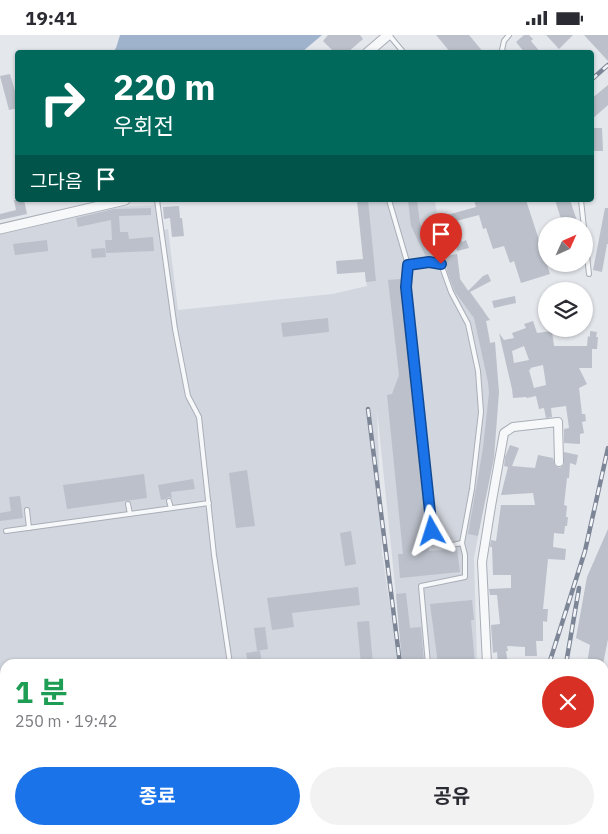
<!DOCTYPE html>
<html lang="ko">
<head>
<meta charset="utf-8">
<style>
	:root { --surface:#fff; --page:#f2f2f3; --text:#2b2b33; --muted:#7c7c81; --accent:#1a73e8 }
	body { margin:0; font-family:"IBM Plex Sans","Noto Sans KR",sans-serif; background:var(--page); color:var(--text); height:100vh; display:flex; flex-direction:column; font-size:19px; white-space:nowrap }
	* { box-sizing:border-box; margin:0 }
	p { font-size:16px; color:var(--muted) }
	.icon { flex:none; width:28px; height:28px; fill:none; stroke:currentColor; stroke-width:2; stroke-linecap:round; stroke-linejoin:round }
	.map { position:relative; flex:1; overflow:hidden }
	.sheet { position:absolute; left:0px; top:624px; width:609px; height:176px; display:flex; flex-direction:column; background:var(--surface); border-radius:15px 15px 0 0; box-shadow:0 1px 4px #0004 }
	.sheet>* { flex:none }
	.hud { position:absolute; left:15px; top:15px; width:579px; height:152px; border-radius:5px; box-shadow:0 1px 4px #0004; background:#00695c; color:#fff; overflow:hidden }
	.needle { width:32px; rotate:45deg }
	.fabs { position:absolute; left:538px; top:182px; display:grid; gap:10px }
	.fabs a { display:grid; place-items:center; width:55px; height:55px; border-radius:50%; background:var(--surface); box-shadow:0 1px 4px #0004; font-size:25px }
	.pin { position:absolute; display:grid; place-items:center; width:42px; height:42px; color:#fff; margin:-51px -21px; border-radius:50% 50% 50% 0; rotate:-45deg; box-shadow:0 0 5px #0007 }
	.pin .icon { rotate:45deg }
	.me { position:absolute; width:55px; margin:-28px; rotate:354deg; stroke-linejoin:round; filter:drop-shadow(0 0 4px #0008) }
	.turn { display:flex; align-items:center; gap:18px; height:105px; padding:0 15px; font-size:22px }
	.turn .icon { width:65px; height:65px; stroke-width:2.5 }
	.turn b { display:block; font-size:35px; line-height:42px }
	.then { display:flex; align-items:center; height:48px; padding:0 15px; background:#0003; gap:10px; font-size:19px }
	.round { display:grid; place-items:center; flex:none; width:52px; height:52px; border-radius:26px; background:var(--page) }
	.head { display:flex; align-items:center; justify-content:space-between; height:85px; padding:0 15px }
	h1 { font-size:30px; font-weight:700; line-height:38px; color:#1e9e55 }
	.button { display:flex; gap:10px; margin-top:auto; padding:10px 15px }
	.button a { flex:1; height:58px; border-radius:30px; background:var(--accent); color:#fff; font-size:20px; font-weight:700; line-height:58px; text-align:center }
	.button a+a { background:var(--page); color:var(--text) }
	.status { display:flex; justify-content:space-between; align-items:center; height:35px; padding:0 25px; background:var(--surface); direction:ltr }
	.status svg { height:14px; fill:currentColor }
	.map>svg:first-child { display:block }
	.built { fill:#d2d6de }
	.water { fill:#9fb4cc }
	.building { fill:#bbc0ca; fill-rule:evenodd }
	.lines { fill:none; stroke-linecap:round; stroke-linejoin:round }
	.service-casing { stroke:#a9aeb7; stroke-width:6 }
	.minor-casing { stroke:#a9aeb7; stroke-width:10 }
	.tertiary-casing { stroke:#a9aeb7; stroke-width:11 }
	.secondary-casing { stroke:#a9aeb7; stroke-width:12 }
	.path { stroke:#c2c5cb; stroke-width:1; stroke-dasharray:4 4; stroke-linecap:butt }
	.service { stroke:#f7f8fa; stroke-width:4 }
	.minor { stroke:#f7f8fa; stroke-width:8 }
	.tertiary { stroke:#f7f8fa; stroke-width:9 }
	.secondary { stroke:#fff; stroke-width:10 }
	.rail-casing { stroke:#7d8696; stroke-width:4.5 }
	.rail { stroke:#f4f6f9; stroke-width:2.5; stroke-dasharray:8; stroke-linecap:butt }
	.route-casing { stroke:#114b97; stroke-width:12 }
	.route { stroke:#1a73e8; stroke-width:9 }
</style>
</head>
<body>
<div class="status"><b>19:41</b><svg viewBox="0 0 49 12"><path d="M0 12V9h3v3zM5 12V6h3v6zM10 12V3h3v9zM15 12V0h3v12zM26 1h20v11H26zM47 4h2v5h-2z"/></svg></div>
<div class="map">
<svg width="608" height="799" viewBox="0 0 608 799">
	<rect width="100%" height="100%" fill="#e4e7ec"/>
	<g class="built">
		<polygon points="357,165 435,165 437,180 446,221 457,219 460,244 484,276 498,345 494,415 474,523 477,629 403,629 377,374 382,518 397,618 397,629 5,629 5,795 351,795 348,799 0,799 0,197 110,172 160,170 164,195 168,194 178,275 332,259 367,251 366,247"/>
		<polygon points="608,738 608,799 520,799 525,795 604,795 604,741"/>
	</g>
	<polygon class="water" points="120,0 322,0 302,17 113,17 116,13"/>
	<g class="building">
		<polygon points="328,0 360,0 363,4 347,18 335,18 323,6"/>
		<polygon points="436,0 469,0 484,18 451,18"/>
		<polygon points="524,0 529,0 533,4 531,6 541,18 525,18 516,7"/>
		<polygon points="546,0 573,0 559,14"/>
		<polygon points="584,0 608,0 608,26"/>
		<polygon points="10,39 17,63 18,63 18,73 9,75 0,41"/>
		<polygon points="608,50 608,70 591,85 591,64"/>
		<polygon points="591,93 602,93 603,116 591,116"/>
		<polygon points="14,165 24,165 27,179 0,185 0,179 16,175"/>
		<polygon points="357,165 368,165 376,246 366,247 365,237 337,239 336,226 363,224"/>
		<polygon points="408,165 417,165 420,189 431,213 443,212 444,220 426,222 411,191"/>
		<polygon points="474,165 526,165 550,239 521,248 514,226 510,228 504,211 493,214 486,193 483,194 479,180 456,186 462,207 466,205 469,213 457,216 447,180 476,172"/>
		<polygon points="555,165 570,165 577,186 563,190"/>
		<polygon points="179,171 180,183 182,183 184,201 172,202 170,183 164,184 163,172"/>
		<polygon points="151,173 151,180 119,181 120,197 128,197 129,204 153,202 154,216 106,218 105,205 112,205 111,185 78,192 76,183 114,174"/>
		<polygon points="605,173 608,173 608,209 607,209 602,237 593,235"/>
		<polygon points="47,205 48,216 15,220 13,209"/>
		<polygon points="105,213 106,222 92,223 91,214"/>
		<polygon points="457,219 460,244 468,256 483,241 488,239 491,246 470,257 490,285 486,286 490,308 495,307 499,357 494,423 478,501 468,499 483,413 489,358 488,347 474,283 455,257 447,236 446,221"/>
		<polygon points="401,244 414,357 429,516 457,514 460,537 400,543 398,519 403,519 387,360 392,359 399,340 388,245"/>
		<polygon points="515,261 516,268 494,273 492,266"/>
		<polygon points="328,283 329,297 283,302 281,288"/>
		<path d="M533,286L537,298L552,296L554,311H587L588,301L590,302V296L597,297L596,302H598L597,314H592V333H579L587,349L579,353L582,379H585L586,386L582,387L584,398L580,399V409L564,408V394L569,393L566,371L551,373L552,382L546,383L544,373L539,374L536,361L527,363L526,362L513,363L512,354L499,298L504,305L514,303L512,298L526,293L524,289ZM524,311L529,325L514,328L512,316ZM543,330L546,350L534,353L529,335L531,334L530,333Z"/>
		<polygon points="510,410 519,413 512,431 535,433 538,420 553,423 555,430 560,433 564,429 564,417 578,420 576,430 570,428 569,443 567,443 564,470 567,471 566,482 568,482 567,491 565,491 564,499 554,498 553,512 566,514 565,525 548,524 543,574 548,574 547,587 543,586 543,606 536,606 537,621 525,621 525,612 507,611 508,616 506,616 508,629 498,629 497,617 493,618 491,590 500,589 497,560 490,560 489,554 511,553 511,540 493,540 492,512 490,512 491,505 496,506 501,470 535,470 533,458 501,460 508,432 504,431 505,422"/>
		<polygon points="247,435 255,491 236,493 229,438"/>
		<polygon points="144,439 147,463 67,474 63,450"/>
		<polygon points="193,444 195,454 171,457 172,463 168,462 166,464 161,465 158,450"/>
		<polygon points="20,461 23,483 0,486 0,478 11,476 9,462"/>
		<polygon points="608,494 608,604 603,629 587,629 590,610 576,603 587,542"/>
		<polygon points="351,496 356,529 345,531 340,498"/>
		<polygon points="358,552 360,570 292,578 294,592 272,595 267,563"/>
		<polygon points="406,558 410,593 421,592 424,626 402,628 396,559"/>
		<polygon points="472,565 474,585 471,585 475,629 438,629 430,569"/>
		<polygon points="369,586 373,629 361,629 357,587"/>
		<polygon points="265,592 268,614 257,616 254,593"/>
		<polygon points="260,616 262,629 248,629 246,618"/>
	</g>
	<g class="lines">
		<g class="service-casing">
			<g id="service">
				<polyline points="389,0 404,18"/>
				<polyline points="505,18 502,15 504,6 509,0"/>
				<polyline points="157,165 175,294 188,361 199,382 214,520 230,629"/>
				<polyline points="389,165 408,230 407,251 432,496 442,508 452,510 462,508 465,520 465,542 421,551 428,629"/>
				<polyline points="581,165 589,239"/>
				<polyline points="408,230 429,227 441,229 451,257 468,289 478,336 481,377 472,454 462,508"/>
				<polyline points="169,466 171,473"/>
				<polyline points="128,469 130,479"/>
				<polyline points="27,475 29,493"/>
				<polyline points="6,496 209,468"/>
				<polyline points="0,749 5,749"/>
				<polyline points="274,795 279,799"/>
			</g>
		</g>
		<g class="minor-casing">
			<polyline id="minor" points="487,629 482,527 491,471 504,398 513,392 558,387 559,427"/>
		</g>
		<g class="tertiary-casing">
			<g id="tertiary">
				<polyline points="367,18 388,0"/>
				<polyline points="0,194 125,165"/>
			</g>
		</g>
		<g class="secondary-casing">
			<g id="secondary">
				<polyline points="604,697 608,694"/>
				<polyline points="455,799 461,795"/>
			</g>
		</g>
		<g class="path">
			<polyline points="604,713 608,710"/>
			<polyline points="477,799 483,795"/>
		</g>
		<use href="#service" class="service"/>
		<use href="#minor" class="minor"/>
		<use href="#tertiary" class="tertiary"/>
		<use href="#secondary" class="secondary"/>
		<g class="rail-casing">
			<g id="rail">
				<polyline points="591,45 608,30"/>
				<polyline points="368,374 400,629"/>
				<polyline points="549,629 585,516 608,413"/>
				<polyline points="566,629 579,553"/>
				<polyline points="361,799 364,795"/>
				<polyline points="397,799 402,795"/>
				<polyline points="493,799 495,795"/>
			</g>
		</g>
		<use href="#rail" class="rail"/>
	</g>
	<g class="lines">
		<g class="route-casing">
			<polyline id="route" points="432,496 406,252 408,230 429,227 441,229"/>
		</g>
		<use href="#route" class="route"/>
	</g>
</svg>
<div class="fabs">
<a><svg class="needle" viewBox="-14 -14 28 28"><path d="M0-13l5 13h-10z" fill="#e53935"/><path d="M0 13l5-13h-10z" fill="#7c7c81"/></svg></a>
<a><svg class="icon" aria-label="layers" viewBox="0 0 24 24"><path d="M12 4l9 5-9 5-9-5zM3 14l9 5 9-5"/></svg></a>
</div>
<div class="pin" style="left:441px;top:229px;background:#d93025"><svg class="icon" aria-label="arrive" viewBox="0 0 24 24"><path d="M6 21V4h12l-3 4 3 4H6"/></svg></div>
<svg class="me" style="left:432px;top:496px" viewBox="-20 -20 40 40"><path d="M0-17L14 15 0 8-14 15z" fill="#1a73e8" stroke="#fff" stroke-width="4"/></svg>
<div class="hud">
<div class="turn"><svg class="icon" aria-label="right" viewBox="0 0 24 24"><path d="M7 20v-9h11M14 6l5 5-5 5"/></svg><div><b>220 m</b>우회전</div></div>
<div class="then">그다음<svg class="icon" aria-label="arrive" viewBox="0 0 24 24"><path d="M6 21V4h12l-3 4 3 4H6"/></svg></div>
</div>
<section class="sheet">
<div class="head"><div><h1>1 분</h1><p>250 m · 19:42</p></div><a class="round" style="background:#d93025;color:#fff"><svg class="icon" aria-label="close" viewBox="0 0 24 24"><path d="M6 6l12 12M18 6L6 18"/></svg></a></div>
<div class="button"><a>종료</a><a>공유</a></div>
</section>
</div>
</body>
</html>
